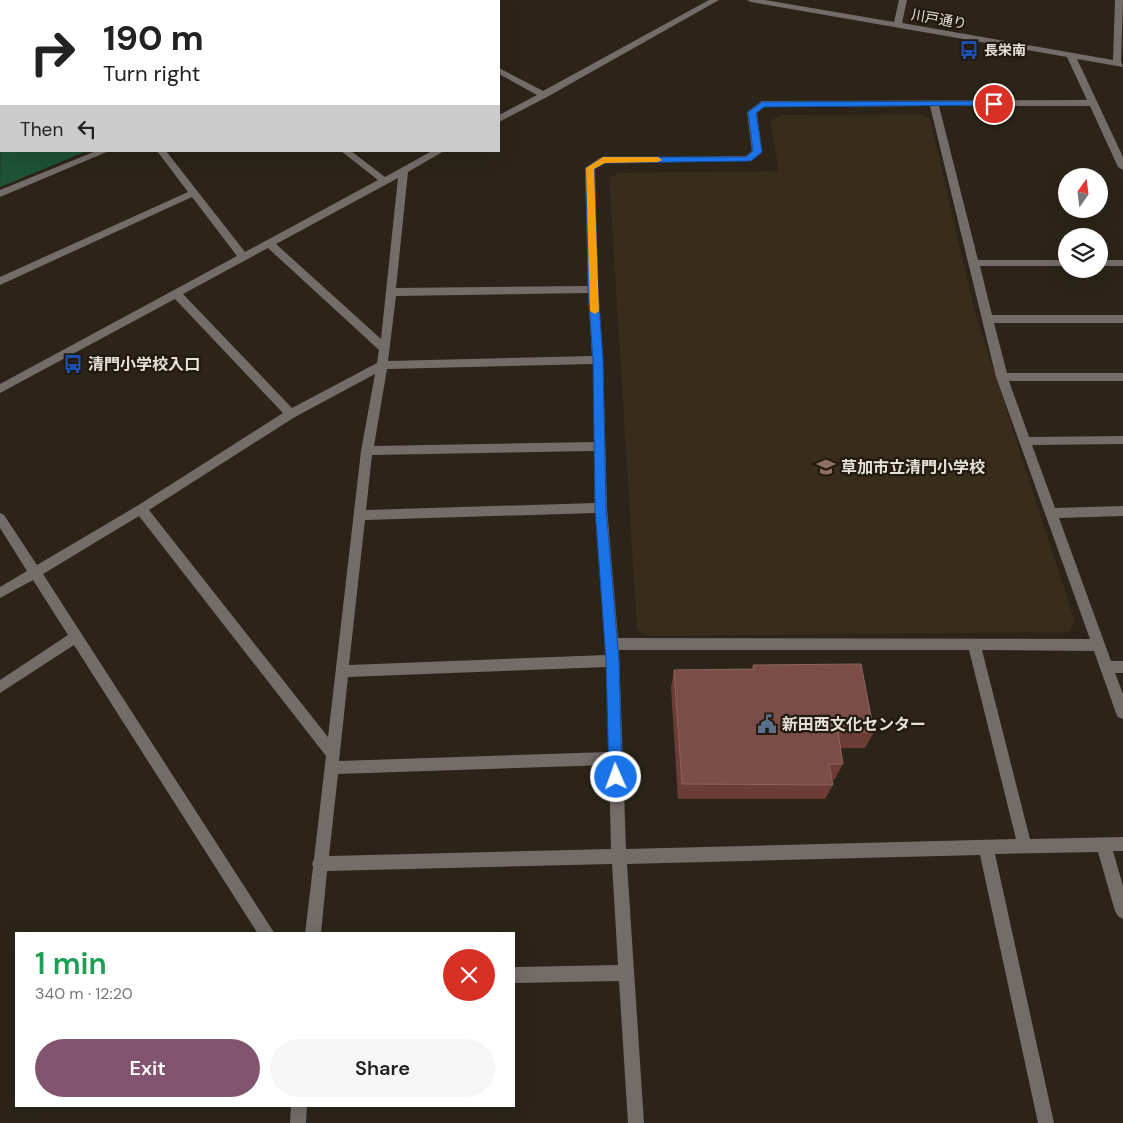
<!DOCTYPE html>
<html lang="en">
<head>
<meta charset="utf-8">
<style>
	:root { --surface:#fff; --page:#f6f6f6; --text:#222; --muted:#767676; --accent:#82546f }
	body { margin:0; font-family:"DM Sans","Noto Sans JP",sans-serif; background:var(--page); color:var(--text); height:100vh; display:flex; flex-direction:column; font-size:19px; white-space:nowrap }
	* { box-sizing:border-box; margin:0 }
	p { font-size:16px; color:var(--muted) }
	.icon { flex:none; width:28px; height:28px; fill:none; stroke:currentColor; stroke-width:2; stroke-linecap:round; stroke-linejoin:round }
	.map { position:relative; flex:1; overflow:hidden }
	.drawer { position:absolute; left:15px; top:932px; width:500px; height:175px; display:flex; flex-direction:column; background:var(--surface); border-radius:0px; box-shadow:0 5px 20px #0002 }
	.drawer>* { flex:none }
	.banner { position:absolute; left:0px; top:0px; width:500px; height:152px; box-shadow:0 5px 20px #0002; background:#fff; color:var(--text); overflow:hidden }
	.needle { width:32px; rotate:14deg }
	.controls { position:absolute; left:1058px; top:168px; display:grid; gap:10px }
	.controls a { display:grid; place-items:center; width:50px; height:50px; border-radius:50%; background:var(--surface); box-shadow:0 5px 20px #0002; font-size:25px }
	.pin { position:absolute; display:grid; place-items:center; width:42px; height:42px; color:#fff; margin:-21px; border:2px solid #fff; border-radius:50%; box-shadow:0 1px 5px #0007 }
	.me { position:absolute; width:55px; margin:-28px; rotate:358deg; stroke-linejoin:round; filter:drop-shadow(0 0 4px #0008) }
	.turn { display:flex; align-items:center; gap:18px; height:105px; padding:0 20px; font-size:22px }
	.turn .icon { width:65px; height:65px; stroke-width:2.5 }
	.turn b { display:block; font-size:35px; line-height:42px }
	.then { display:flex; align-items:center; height:48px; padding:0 20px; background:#0003; gap:10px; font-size:19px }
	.round { display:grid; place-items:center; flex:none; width:52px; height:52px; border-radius:26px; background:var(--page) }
	.headline { display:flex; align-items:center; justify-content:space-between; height:85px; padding:0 20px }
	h1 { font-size:30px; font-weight:600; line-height:38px; color:#1e9e55 }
	.action { display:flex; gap:10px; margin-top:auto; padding:10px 20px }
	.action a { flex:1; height:58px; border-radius:30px; background:var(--accent); color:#fff; font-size:20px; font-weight:600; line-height:58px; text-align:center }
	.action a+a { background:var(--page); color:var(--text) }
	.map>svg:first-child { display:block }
	.built { fill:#382c1a }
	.green { fill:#1d5336 }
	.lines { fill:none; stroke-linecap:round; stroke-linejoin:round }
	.minor { fill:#746c69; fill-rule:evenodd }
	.wall { fill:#6d3c34 }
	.building { fill:#7a4e46; stroke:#8b655d }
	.route { fill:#1a73e8; stroke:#114b97 }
	.slow { fill:#f59e0b }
	.labels { text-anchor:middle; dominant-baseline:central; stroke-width:4.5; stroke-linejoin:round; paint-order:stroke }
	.far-street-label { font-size:14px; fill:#e5e0d8; stroke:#221a0f }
	.far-poi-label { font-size:14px; font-weight:bold; fill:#e5e0d8; stroke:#221a0f; text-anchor:start }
	.poi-label { font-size:16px; font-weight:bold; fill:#e5e0d8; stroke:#221a0f; text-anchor:start }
</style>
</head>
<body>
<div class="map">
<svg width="1123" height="1123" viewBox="0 0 1123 1123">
	<rect width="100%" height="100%" fill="#2c2418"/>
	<polygon class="built" points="921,114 930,119 975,312 1075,622 1069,632 649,636 637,630 609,178 619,173 779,171 770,121 781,115"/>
	<polygon class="green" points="1,99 1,151 87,151 0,187"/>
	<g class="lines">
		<g class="minor">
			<polygon points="12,0 21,0 22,1 13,1"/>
			<polygon points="257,0 266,0 267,1 258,1"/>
			<polygon points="709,0 719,0 547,97 499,122 499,115 537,95 499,74 499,68 543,91"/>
			<path d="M747,0H765L894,22L899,0H907L902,23L1113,60L1115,0H1123L1121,61L1123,67L1077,59L1123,157V170L1118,167L1090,106H939L978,260H1066V266H980L992,315H1123V323H994L1007,373H1123V381H1009L1029,437L1123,436V444L1032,445L1055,508L1123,506V516L1059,518L1111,661H1123V673H1115L1123,694V719L1118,717L1116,713L1094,651L982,650L1030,839L1123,837V851H1113L1123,886V919L1118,916L1115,911L1098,852L995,854L1054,1123H1038L980,855L627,864L644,1123H628L619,981L514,983V967L618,965L612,864L327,871L321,934H305L313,867L312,864L314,859L326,756L139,516L43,574L275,934H258L74,645L0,693V680L68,635L33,580L0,598V587L27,571L0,528V513L4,515L37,565L137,506L283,413L175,299L0,393V384L237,256L192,197L0,285V277L188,192L157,151H166L245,252L378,180L341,151H351L385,177L432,151H444L408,172L396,288L588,286L585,168L600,158L746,156L752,151L747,112L762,101L1087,100L1067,57L751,2ZM930,106L996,377L1090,639L618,638L607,508L603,360L598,289L595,169L605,163L751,161L762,152L757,113L764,107ZM398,178L381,339L276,244ZM268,248L379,350L377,363L292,408L183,294ZM588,293L592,356L388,361L396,296ZM593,364L594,442L374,446L387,369ZM375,374L361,451L328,737L149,510L295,417ZM594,451L595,503L366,510L372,455ZM595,513L606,655L349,665L365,520ZM619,650H969L1016,839L626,849ZM607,667L609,752L339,761L348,677ZM609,765L611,849L329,856L338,774Z"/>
			<rect x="0" y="89" width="1" height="6"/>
			<polygon points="96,151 109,151 0,197 0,190"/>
			<rect x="1099" y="260" width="24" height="6"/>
			<polygon points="291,1106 307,1106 306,1123 290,1123"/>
		</g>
	</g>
	<polygon class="wall" points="753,665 874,732 865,748 840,748 843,764 835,779 832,780 833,785 825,799 678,799 671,687 674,670 752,669"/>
	<polygon class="building" points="861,664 874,732 838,732 843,764 829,764 833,785 682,784 674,670 754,669 753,665"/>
	<polygon class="route" points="994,101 998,104 996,105 764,107 756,113 762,152 751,161 605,163 594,169 598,289 603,360 606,508 619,661 622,777 620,782 616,783 611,782 609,777 606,661 595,508 593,360 588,289 586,168 603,157 746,157 753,151 748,112 762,102"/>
	<polygon class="slow" points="603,157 658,157 662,160 658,162 605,163 594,169 599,311 595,314 590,311 586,168"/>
	<defs>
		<g id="bus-bare" transform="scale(1.5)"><path d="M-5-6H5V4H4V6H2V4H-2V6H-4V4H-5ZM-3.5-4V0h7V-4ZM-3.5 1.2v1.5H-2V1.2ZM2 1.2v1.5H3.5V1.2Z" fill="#1a4fb4" stroke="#221a0f" stroke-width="2.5" paint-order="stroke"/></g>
		<g id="school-bare" transform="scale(1.5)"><path d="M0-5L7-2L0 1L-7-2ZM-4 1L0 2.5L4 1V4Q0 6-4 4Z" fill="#8d6e63" stroke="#221a0f" stroke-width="2.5" paint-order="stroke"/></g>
		<g id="civic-bare" transform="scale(1.5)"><path d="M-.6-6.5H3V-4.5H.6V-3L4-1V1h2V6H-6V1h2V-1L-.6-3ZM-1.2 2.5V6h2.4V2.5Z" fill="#5c6f8a" stroke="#221a0f" stroke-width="2.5" paint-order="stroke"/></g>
	</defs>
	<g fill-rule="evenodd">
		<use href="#bus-bare" x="969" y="50"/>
		<use href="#bus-bare" x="73" y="364"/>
		<use href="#school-bare" x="826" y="467"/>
		<use href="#civic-bare" x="767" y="724"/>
	</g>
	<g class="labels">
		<g class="far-street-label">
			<text transform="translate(939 19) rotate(10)">川戸通り</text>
		</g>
		<g class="far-poi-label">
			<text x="984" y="50">長栄南</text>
		</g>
		<g class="poi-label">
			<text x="88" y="364">清門小学校入口</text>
			<text x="841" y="467">草加市立清門小学校</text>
			<text x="782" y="724">新田西文化センター</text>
		</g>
	</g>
</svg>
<div class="controls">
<a><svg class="needle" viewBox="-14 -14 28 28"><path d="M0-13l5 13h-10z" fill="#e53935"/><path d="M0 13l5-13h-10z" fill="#767676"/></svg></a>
<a><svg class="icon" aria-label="layers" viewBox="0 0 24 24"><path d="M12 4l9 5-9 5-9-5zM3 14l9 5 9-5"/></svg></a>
</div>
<div class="pin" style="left:994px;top:104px;background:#d93025"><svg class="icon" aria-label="arrive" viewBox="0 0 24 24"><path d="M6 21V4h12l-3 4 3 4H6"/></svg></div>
<svg class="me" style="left:616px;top:777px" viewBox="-20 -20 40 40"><circle r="17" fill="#1a73e8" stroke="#fff" stroke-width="3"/><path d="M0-11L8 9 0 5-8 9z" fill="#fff"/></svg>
<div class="banner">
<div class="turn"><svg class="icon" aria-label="right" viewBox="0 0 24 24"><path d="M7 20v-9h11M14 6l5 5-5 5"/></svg><div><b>190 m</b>Turn right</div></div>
<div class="then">Then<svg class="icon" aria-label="left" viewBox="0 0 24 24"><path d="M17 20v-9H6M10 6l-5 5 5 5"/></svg></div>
</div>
<section class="drawer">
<div class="headline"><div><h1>1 min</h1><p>340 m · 12:20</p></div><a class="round" style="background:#d93025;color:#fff"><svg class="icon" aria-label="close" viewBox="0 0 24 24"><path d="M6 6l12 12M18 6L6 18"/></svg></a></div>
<div class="action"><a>Exit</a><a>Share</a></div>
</section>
</div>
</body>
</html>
